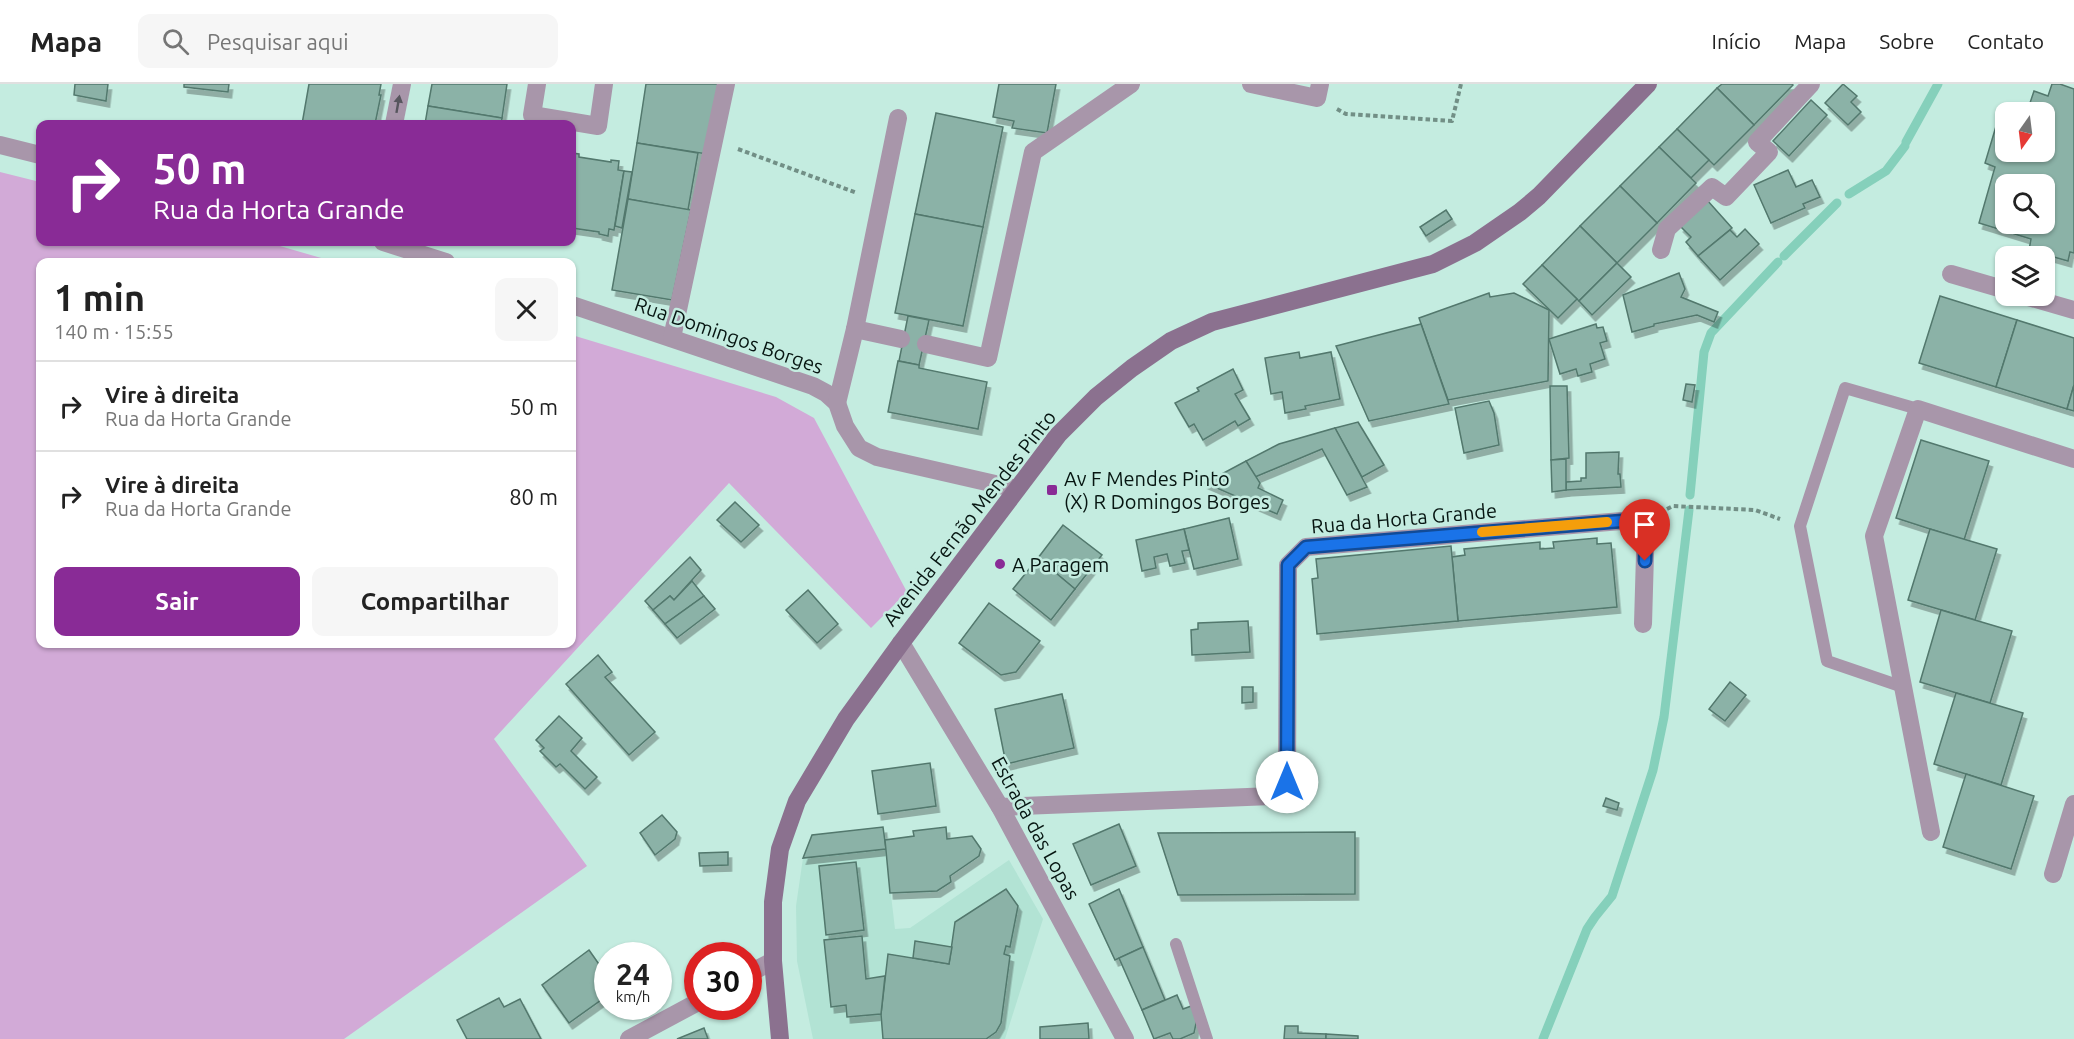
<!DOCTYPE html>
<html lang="pt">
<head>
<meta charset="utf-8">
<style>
	:root { --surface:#fff; --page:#f6f6f6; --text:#222; --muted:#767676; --line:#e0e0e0; --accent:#892b96 }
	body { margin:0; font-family:Ubuntu,sans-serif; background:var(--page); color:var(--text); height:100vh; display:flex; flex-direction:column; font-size:22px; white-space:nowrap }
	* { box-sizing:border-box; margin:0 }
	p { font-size:20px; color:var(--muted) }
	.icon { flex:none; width:33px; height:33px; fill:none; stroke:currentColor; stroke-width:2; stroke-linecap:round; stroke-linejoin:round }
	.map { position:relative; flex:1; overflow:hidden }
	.sheet { position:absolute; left:36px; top:174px; width:540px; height:390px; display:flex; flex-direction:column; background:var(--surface); border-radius:12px; box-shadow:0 2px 4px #0004 }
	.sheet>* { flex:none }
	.banner { position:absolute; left:36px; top:36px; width:540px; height:126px; border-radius:12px; box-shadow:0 2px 4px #0004; background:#892b96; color:#fff; overflow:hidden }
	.needle { width:39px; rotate:194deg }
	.controls { position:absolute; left:1995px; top:18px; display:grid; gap:12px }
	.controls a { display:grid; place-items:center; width:60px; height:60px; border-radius:12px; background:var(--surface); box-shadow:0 2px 4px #0004; font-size:30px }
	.speed { position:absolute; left:594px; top:858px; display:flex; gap:12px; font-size:30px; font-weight:700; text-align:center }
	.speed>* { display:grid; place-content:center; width:78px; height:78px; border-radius:50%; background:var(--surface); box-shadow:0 2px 4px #0004; line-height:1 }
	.speed small { font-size:15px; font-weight:400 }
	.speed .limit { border:9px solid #d22; background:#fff; color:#111 }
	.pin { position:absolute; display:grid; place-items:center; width:51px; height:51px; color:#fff; margin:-62px -26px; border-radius:50% 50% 50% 0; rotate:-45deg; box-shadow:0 0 6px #0007 }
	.pin .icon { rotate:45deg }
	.me { position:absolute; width:66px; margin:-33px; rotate:0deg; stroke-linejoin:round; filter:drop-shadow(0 0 4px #0008) }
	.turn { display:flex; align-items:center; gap:21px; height:126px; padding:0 18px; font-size:27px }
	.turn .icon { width:78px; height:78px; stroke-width:2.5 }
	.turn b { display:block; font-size:42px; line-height:51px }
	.round { display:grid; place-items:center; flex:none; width:63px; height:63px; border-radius:12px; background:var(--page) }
	.headline { display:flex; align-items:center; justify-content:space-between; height:102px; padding:0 18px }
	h1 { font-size:36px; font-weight:700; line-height:45px }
	.primary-button { display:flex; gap:12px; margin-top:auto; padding:12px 18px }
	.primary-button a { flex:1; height:69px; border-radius:12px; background:var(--accent); color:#fff; font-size:24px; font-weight:700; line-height:69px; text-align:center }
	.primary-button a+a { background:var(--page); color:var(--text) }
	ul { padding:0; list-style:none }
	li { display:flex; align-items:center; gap:18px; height:90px; padding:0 18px; border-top:2px solid var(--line) }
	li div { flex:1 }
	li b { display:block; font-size:22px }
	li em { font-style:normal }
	header { display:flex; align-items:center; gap:36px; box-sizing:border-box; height:84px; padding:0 30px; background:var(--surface); border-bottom:2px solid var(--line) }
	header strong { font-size:28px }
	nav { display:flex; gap:33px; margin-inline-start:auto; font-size:21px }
	.search { width:420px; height:54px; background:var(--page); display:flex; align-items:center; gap:15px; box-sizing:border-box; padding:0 21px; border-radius:12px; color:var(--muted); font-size:22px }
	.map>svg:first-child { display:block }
	.built { fill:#b2e3d4 }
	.green { fill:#d2aad7 }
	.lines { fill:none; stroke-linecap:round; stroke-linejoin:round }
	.stream { stroke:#85d0bb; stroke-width:9 }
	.building { fill:#8bb2a7; stroke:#52786d; stroke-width:1.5; fill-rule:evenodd; filter:url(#shadow) }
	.path { stroke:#728f86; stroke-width:4; stroke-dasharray:4.5 3; stroke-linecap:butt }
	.service { stroke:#a896aa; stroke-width:12 }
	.pedestrian { stroke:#a896aa; stroke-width:18 }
	.minor { stroke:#a896aa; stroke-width:18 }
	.secondary { stroke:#8b718f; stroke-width:18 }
	.oneway { fill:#57565e }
	.route-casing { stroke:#114b97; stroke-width:15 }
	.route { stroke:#1a73e8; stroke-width:10 }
	.slow { stroke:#f59e0b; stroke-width:10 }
	.poi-dot { fill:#892b96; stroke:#c4ece0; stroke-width:2 }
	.labels { text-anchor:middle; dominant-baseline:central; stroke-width:5; stroke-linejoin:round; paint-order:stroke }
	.street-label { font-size:20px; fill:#061511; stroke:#c4ece0 }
	.poi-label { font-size:20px; fill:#061511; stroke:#c4ece0; text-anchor:start }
</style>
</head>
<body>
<header>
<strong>Mapa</strong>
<div class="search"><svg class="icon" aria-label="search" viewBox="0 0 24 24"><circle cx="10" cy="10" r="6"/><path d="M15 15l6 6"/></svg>Pesquisar aqui</div>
<nav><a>Início</a><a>Mapa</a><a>Sobre</a><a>Contato</a></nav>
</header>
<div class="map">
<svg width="2074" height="955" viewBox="0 0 2074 955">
	<defs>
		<filter id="shadow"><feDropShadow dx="3.5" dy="6" stdDeviation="0" flood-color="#0004"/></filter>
	</defs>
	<rect width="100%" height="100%" fill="#c4ece0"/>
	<polygon class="built" points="883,743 895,845 910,844 1009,776 1043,835 1005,955 813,955 797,877 796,822 803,774 812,751"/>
	<polygon class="green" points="0,88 40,98 40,158 266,158 335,178 40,178 40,560 572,560 572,251 776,313 814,334 907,508 871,544 729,399 494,655 587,782 344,955 0,955"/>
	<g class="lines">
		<g class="stream">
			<polyline points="1906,58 1938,0"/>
			<polyline points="1849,110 1886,87 1905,62"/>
			<polyline points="1784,172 1837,119"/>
			<polyline points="1690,411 1704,268 1711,249 1778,178"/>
			<polyline points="1543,955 1587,845 1595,833 1612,812 1653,686 1664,633 1689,426"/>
		</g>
	</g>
	<g class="building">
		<polygon points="75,0 108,0 106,17 74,11"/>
		<polygon points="184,0 229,0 228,8 184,3"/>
		<polygon points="309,0 381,0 379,11 381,11 375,40 302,40"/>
		<polygon points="432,0 507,0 502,34 428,22"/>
		<polygon points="646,0 719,0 707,70 637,59"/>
		<polygon points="999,0 1056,0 1047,49 1012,44 1014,37 993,33"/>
		<polygon points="1722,0 1792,0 1793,1 1754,41 1717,4"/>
		<polygon points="1843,0 1857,12 1851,18 1861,28 1848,41 1825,19"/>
		<path d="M2052,0H2060L2074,5V169L2070,168L2068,177L2029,166L2031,155L1979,139L1995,83L1985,79L1997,39L2006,42V68H2044V28H2027L2034,7L2048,12ZM2006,100H2044V140H2006Z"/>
		<polygon points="1717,4 1754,41 1714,81 1677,45"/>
		<polygon points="1811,16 1827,31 1789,72 1773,57"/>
		<polygon points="428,22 502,34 501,40 425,40"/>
		<polygon points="936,29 1003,43 983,143 915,130"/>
		<polygon points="1677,45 1709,76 1691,94 1659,63"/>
		<polygon points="637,59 698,69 688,126 628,115"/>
		<polygon points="1659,63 1696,99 1657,139 1620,102"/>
		<polygon points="572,69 579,70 579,73 611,78 611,76 619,77 618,86 624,87 614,146 609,145 608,152 599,150 599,148 572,144"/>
		<polygon points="1788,86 1796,103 1812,96 1820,113 1803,120 1805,124 1771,139 1754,101"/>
		<polygon points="624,87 632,88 622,144 615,142"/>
		<polygon points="1620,102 1657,139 1617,179 1580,142"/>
		<polygon points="628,115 691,126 672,216 612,206"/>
		<polygon points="1707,116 1732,144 1698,172 1686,158 1691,153 1680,142"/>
		<polygon points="1446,126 1452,135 1426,152 1420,143"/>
		<polygon points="915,130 983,143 963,242 895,229"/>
		<polygon points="1580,142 1617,179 1579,217 1542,181"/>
		<polygon points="1745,145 1759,160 1720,196 1698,172 1730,146 1737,153"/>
		<polygon points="1617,179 1631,193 1592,231 1579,217"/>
		<polygon points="1542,181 1577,215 1558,234 1523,200"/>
		<polygon points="1679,189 1685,205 1681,213 1718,228 1714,238 1697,231 1654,240 1654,242 1632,248 1623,211"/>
		<polygon points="1489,209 1490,213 1514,209 1549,226 1548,297 1448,316 1419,234"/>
		<polygon points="1940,212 2017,236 1996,303 1919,279"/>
		<polygon points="908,232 929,236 919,281 899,277"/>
		<polygon points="2017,236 2074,254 2074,301 2067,325 1996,303"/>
		<polygon points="1421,240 1449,320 1369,337 1336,262"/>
		<polygon points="1596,240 1597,244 1603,243 1607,257 1600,259 1605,275 1590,280 1592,288 1578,292 1576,285 1560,290 1549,255"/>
		<polygon points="1299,268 1300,274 1331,268 1340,315 1305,322 1306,325 1285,329 1282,308 1271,310 1265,274"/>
		<polygon points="898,277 919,281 919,284 987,298 978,345 888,328"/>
		<polygon points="1233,285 1243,306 1235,310 1250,335 1238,342 1235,337 1203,356 1194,340 1189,343 1175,319 1199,307 1197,304"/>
		<polygon points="1686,300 1695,301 1692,318 1683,316"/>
		<polygon points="2074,301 2074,327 2067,325"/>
		<polygon points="1550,302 1567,302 1569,374 1551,376"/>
		<polygon points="1489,317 1494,329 1499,361 1464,369 1455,324"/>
		<polygon points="1358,338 1384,381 1362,393 1335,344"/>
		<polygon points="1335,344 1367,403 1347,411 1322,365 1255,393 1246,377 1279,360"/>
		<polygon points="1921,356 1989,377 1964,456 1896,434"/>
		<polygon points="1619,368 1618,390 1620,390 1621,403 1566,406 1566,398 1581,397 1581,394 1586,394 1586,369"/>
		<polygon points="1566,375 1566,406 1552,408 1551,376"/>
		<polygon points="1246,377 1260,399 1258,404 1283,416 1277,430 1205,399"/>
		<polygon points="735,418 759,441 741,458 717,436"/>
		<polygon points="1229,434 1238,475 1194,485 1184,445"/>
		<polygon points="1063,441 1102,471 1075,505 1038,474"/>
		<polygon points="1184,445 1189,466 1182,467 1185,479 1170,482 1167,470 1154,473 1156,484 1142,487 1136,456"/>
		<polygon points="1930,445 1997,465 1975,536 1908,516"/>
		<polygon points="1597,454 1597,460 1611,459 1617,523 1458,537 1452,473 1465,471 1464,465 1540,458 1540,465 1554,464 1553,458"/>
		<polygon points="1451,462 1458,537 1317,550 1312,495 1318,494 1316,475"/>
		<polygon points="690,473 701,486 674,516 670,512 653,526 645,517"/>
		<polygon points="1038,474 1075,505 1051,536 1013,505"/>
		<polygon points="692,497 704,512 665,540 653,526 670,512 674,516"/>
		<polygon points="808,506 838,540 817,559 786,526"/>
		<polygon points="704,512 715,525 677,554 665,540"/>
		<polygon points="989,519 1040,557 1016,588 1001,591 959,559"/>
		<polygon points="1941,526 2012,547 1990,619 1920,598"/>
		<polygon points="1248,537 1250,568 1192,571 1191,546 1198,545 1198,539"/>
		<polygon points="598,571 612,588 605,593 655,648 629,671 566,600"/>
		<polygon points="1730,598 1746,611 1725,637 1709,625"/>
		<polygon points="1242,603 1253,603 1253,618 1242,619"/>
		<polygon points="1956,609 2023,629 2001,701 1934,680"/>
		<polygon points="1062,610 1074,664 1006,680 995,625"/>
		<polygon points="559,632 582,654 571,667 597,693 585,705 560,680 556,683 540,667 544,664 536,656"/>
		<polygon points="930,679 936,722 878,730 872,687"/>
		<polygon points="1966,690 2034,712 2011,785 1943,763"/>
		<polygon points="1606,714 1619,719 1617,726 1603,722"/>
		<polygon points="662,731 677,748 675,755 655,771 640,749"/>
		<polygon points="1119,740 1136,782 1091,801 1073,760"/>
		<polygon points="883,743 886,765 803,774 812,751"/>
		<polygon points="946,743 947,755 972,752 981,765 979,772 950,792 951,798 937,807 890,809 885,756 914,752 913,747"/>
		<polygon points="1355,748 1355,810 1178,811 1158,749"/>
		<polygon points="728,768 728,781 700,782 699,769"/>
		<polygon points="856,778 864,846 826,851 819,782"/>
		<polygon points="1006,805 1018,822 1010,863 1006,862 1004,870 1010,872 1001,939 996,948 986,955 883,955 881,930 888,870 949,880 955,838"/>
		<polygon points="1119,805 1143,863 1115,876 1089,820"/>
		<polygon points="862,852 866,895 885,892 881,930 847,933 846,921 831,923 824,856"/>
		<polygon points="915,857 952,863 949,880 913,874"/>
		<polygon points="1143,863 1165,916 1142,926 1119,874"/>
		<polygon points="589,866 608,893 608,911 569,939 542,901"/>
		<polygon points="1177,911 1183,925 1194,921 1198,930 1194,949 1180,955 1173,955 1170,949 1154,955 1142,926"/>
		<polygon points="499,914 504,923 520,915 541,955 467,955 457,936"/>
		<polygon points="1088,939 1089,955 1040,955 1040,943"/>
		<polygon points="1285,942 1298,942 1298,949 1326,950 1326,955 1284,955"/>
		<polygon points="704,944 708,955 677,955"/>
		<polygon points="1326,950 1358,952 1358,955 1326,955"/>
	</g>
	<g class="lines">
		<g class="path">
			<polyline points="1337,25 1346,30 1452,37 1461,0"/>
			<polyline points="738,65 857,109"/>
			<polyline points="1667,425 1673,422 1755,426 1780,435"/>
		</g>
		<g class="service">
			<polyline points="1903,603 1827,577 1800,442 1845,304 1918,325"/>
			<polyline points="1176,860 1207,955"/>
		</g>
		<polyline class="pedestrian" points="1661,166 1667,145 1712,103 1726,113 1769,68 1757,58 1811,0"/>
		<g class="minor">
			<polyline points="537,0 532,31 598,42 604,0"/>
			<polyline points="1251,0 1317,14 1320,0"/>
			<polyline points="394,40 402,0"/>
			<polyline points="0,61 40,71"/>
			<polyline points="383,158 446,178"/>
			<polyline points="1951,190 2006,206"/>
			<polyline points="2025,212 2074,226"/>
			<polyline points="572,221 813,302 826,309 837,319 845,342 859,364 877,373 1017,405"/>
			<polyline points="855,245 901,255"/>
			<polyline points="672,254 726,0"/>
			<polyline points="926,260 988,274 1033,68 1131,0"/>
			<polyline points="837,319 855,245 898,34"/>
			<polyline points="901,559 1000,723 1125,955"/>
			<polyline points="1000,723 1273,712 1287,698 1288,481 1306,463 1646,435 1643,540"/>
			<polyline points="1931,748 1874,452 1918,325 2074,375"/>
			<polyline points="2053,790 2074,720"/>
			<polyline points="748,890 773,877"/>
			<polyline points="629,955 698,918"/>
		</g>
		<polyline class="secondary" points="780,955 773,877 773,818 780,765 797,717 846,635 901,559 1058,351 1096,313 1132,284 1171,257 1212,238 1433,180 1475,159 1520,128 1539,112 1648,0"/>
	</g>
	<defs><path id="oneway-solid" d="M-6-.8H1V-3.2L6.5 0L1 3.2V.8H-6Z" transform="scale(1.5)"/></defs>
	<use class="oneway" href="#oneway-solid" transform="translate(398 20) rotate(-80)"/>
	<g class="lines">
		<g class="route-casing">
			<polyline id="route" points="1287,698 1288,481 1306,463 1646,435 1645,477"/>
		</g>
		<use href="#route" class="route"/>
		<polyline class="slow" points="1482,448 1607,438"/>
	</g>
	<g class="poi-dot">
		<rect x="1046" y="400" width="12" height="12" rx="3"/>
		<circle cx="1000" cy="480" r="6"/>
	</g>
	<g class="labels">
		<g class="street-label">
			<text transform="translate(729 251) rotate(19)">Rua Domingos Borges</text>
			<text transform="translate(969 434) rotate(-52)">Avenida Fernão Mendes Pinto</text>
			<text transform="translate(1404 434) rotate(-5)">Rua da Horta Grande</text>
			<text transform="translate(1036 744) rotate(61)">Estrada das Lopas</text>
		</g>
		<g class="poi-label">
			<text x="1064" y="394">Av F Mendes Pinto<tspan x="1064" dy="23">(X) R Domingos Borges</tspan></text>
			<text x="1012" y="480">A Paragem</text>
		</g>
	</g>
</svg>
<div class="controls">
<a><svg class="needle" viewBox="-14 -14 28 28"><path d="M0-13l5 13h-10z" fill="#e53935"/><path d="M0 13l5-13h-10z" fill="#767676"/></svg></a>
<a><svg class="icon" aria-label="search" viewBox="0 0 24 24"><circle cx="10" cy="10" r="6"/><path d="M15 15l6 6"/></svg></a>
<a><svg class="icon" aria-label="layers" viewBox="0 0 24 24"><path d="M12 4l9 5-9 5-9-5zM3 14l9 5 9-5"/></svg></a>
</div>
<div class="speed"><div>24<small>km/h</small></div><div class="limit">30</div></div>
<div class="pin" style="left:1645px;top:477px;background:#d93025"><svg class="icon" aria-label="arrive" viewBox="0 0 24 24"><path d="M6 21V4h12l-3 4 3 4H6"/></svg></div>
<svg class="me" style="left:1287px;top:698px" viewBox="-20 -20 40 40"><circle r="19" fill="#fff"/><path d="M0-13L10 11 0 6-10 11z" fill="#1a73e8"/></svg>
<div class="banner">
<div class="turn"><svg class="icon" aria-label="right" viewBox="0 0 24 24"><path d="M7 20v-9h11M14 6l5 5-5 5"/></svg><div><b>50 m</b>Rua da Horta Grande</div></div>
</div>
<section class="sheet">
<div class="headline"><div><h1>1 min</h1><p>140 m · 15:55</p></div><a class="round"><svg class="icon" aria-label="close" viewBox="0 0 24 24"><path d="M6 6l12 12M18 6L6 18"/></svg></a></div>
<ul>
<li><svg class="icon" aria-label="right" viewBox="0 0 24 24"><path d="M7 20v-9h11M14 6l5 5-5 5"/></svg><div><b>Vire à direita</b><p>Rua da Horta Grande</p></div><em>50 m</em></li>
<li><svg class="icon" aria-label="right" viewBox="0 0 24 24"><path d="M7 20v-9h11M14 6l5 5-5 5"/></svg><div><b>Vire à direita</b><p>Rua da Horta Grande</p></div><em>80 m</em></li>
</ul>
<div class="primary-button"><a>Sair</a><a>Compartilhar</a></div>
</section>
</div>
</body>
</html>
